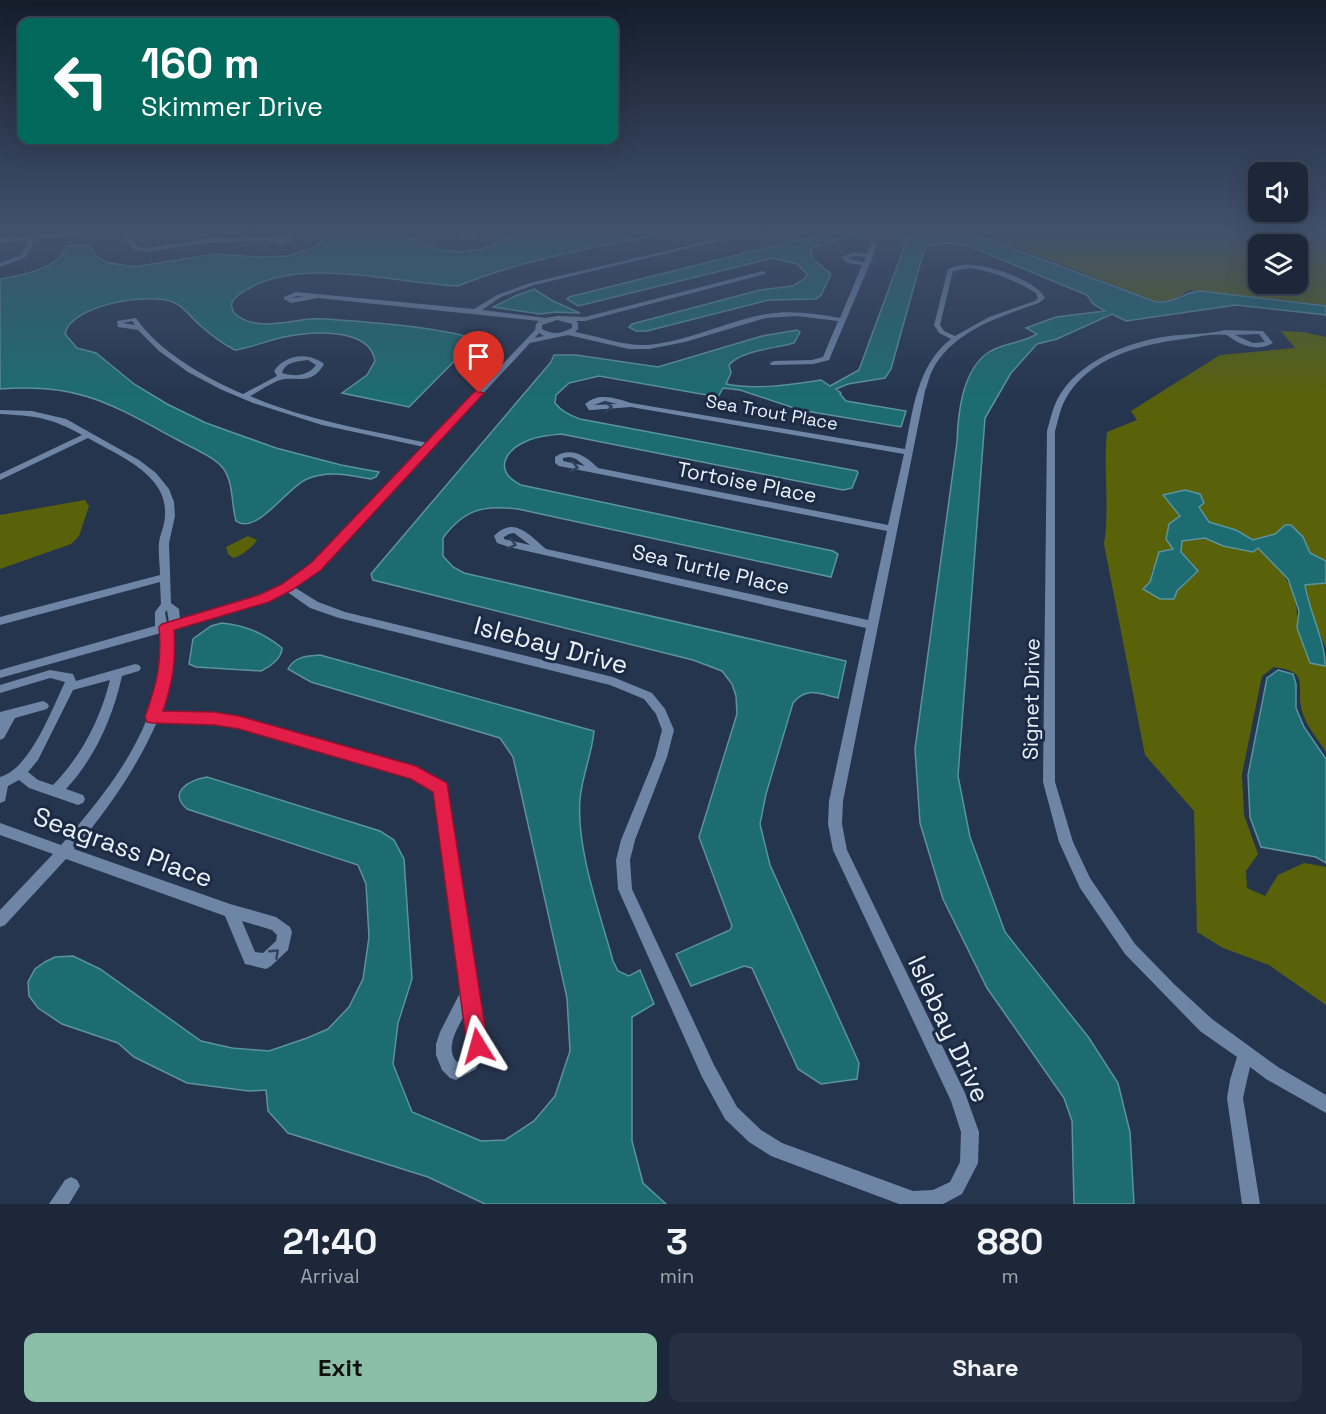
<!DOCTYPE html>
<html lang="en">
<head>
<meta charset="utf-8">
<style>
	:root { --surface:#1c283a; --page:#253042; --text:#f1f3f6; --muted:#a0a6af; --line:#3a4454; --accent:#8abfa5 }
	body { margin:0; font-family:"Space Grotesk",sans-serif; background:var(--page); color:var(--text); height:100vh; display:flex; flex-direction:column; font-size:22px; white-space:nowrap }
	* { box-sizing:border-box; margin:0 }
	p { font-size:20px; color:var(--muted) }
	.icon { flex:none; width:33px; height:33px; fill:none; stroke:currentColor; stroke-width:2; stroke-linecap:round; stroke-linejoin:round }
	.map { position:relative; height:1204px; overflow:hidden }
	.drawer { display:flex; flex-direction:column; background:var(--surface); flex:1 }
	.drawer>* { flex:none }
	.top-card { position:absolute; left:18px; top:18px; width:600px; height:126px; border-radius:12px; box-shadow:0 6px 24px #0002,0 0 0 2px var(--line); background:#00695c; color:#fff; overflow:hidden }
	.controls { position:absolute; left:1248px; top:162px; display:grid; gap:12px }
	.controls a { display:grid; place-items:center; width:60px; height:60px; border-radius:12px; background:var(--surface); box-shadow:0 6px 24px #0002,0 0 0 2px var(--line); font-size:30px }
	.pin { position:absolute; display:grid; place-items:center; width:51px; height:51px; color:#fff; margin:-62px -26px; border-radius:50% 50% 50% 0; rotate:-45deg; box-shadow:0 0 6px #0007 }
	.pin .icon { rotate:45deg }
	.me { position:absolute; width:66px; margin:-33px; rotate:352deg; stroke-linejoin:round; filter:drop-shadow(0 0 4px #0008) }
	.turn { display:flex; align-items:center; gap:21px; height:126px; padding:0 24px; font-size:27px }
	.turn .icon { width:78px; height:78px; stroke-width:2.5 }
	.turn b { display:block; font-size:42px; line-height:51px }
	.eta { display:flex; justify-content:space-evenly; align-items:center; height:102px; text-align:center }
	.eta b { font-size:36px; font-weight:800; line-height:42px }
	.action { display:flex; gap:12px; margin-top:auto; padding:12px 24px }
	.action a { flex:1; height:69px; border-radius:12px; background:var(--accent); color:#111; font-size:24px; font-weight:800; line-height:69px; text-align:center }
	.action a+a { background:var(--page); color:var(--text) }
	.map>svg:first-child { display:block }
	.green { fill:#596209; fill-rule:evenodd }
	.water { fill:#1c6c72; stroke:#5a949c; stroke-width:1.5 }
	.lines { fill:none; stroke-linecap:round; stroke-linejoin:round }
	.minor { fill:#6e85a5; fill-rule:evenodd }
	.oneway { stroke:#30425c }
	.route { fill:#e11d48; stroke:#92132f; stroke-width:1.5 }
	.labels { text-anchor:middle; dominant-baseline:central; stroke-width:6; stroke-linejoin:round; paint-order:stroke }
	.far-street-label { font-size:18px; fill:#e9f1fe; stroke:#1c2b43 }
	.street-label { font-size:21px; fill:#e9f1fe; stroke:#1c2b43 }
	.near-street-label { font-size:26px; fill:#e9f1fe; stroke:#1c2b43 }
</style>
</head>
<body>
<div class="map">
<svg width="1326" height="1204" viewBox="0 0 1326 1204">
	<rect width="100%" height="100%" fill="#26354e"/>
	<g class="green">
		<path d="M959,230H1326V305L1189,290L1173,300L1156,301L992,238ZM1258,244H1298V284H1258Z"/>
		<path d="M1281,331L1303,332L1326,337V561L1310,553L1303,537L1285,525L1276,534L1253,540L1236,530L1208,522L1185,490L1163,496L1180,516L1173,549L1152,571L1150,582L1173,599L1177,591L1198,572L1181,552V541L1205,538L1239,550L1258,548C1284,568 1300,595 1297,628L1325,666L1326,663V752C1318,739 1306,726 1302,711C1295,686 1312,672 1274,667L1262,676L1242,774L1244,815L1258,854L1246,871L1247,888L1265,896L1278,875L1304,863L1326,867V1005L1269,965L1223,948L1197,932L1194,811L1145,755L1104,544C1110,507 1103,470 1107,432L1137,420L1131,411L1220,355L1295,348Z"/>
		<polygon points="85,500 89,506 79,536 71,544 0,569 0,515"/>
		<path d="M248,536L257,540C252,548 241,556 233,558L228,554L226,547Z"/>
		<polygon points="1326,583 1326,648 1307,603 1305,585"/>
	</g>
	<g class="water">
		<path d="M322,230C352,230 382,232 411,239C417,240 422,244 428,246C452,255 483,253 505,239L508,230H681C607,246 528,257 458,286C396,283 293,254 240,294C232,300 229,304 234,313C255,332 286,321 310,319C320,318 329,319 338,320C380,323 437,327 476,339L409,407L342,393L367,375L375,361C370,326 309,332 284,337C268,340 251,348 235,350C223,344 211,335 201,326C192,319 184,306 173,302C149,292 70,305 65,334L77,348L96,353L134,384L167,404L206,423L276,448L341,465L379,472L376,477L371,479C348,475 329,470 307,479C287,487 257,536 236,521C231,504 234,483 223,468C213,456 190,447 176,439C109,403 79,383 0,389V279C19,276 45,271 60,257C63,254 65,249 68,246L89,244L96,256L105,262L134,267L215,254L261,257L289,256L316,247L326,237Z"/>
		<path d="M837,230H949L969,232L1156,302C1177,303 1184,292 1200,291L1326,306V315L1236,305L1126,321L1112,314L1057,339L1037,344L1011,373L985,418L958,776L970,837L1005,932L1089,1038L1118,1083L1130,1132L1134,1204H1074L1072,1121L1064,1098L987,988L943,899L920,823L915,749L957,442C958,413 962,370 989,352C1003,343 1023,343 1037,334L1026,328L1056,317L1105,311L1093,304L1087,295L966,245L948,243L927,246L924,250L891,369L885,378L848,384L836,389L841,393L840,394L846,401L906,411L901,427L800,410L740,390L723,388L718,397L599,376L569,383L556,395L555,403C562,412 570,415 580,419L857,471L858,473L852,488L843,490L561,434C550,435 539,436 529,440C504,450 493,471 521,485L833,551L838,554L831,577L518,509C484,505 464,509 443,538V556L453,567L464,573L846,661L838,698C820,694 806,686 793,703L766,794L760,824L770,865L859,1063L857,1079L821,1084L798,1069L752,968L744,966L691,986L676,954L730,930L732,926L699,837L737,714L736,696L732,684L722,671L693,660L373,580L371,574L551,362L554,355H576L658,367L762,336L797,330L800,332L794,343C777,348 739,351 729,365L731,373L726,384C757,390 789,385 821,380L830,386L859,370L906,242C891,221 830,240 810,250L814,260L831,274L821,295L816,299L769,300L647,331H636L629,327L632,324L760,290L793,286L805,278L807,274L797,264L773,258L578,306L567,299L569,297Z"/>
		<polygon points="534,289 553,301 580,313 555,312 540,314 493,307 515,296"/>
		<path d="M1185,490L1200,494L1204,503L1199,507L1209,522L1236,530L1253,540L1275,534L1285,525H1291L1303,537L1310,553L1326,561V583L1305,585C1309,611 1326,643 1325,666L1310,663L1297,628L1299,611L1288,579L1258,548L1253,552L1223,546L1205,538L1182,541L1181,552L1198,571L1177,591L1174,599H1160L1143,589L1150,582L1159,552L1173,549L1166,539L1169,524L1180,516L1163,495Z"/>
		<path d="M222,623C244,625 265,634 282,648C282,658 270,667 261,671L196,667L189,664L193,639L211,626Z"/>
		<path d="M320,655L594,731C592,754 582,776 580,799C576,849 600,913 613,961L618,971L629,976L640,970L654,1004L632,1017V1141L643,1183L666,1204H485L428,1177L288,1133L268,1111L266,1090L249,1091L187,1083L134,1057L118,1043L62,1024L38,1008L29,996L28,982L35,969L45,962L55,957L73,956L100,969L201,1041L232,1048L269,1051L307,1038L328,1029L349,1007L363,979L369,937L366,884L358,865L187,809C167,792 190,780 207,777L380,831L394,840L404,859L412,979L398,1023L393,1064L412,1112L481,1141L505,1140L534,1121L555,1096L570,1051L567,998L513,757L500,738L311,682L288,669C295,656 307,656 320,655Z"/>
		<polygon points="1278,670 1293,674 1296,684 1296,708 1304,727 1326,759 1326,863 1316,857 1261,847 1250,817 1248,775 1267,678"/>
	</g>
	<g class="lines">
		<g class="minor">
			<polygon points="83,230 101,230 98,232 35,239 26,257 0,267 0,263 21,255 28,240 0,243 0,239"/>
			<polygon points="120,230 126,230 137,247 147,248 207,239 284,236 294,240 283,245 265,240 207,243 147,252 133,249"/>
			<polygon points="447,230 460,230 478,234 465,240"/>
			<path d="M755,230H765L534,285L501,297L482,310L546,318L557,316L585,317L763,271L766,273L765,274L585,321H576L578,323V329L575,332C599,336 622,346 647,345C688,342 726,321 767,314C792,310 815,314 840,318L862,265L847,263L841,257L855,252L867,254L871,245L869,242L874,241L877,245L873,256L829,360L813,364L771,365L770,363L774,361L812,360L823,357L838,321L797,316L766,318L685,342L649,349H629L568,335L530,343L320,569L294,587L318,602L345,612L613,677L652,693L665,709L674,730L667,757L635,840L630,860L632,889L714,1065L737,1107L761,1130L782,1143L913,1191L933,1190L950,1182L960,1162L961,1132L951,1101L833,850L828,824L829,801L866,628L509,547L497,543L494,536C514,515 530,536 546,549L868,620L887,531L559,466L555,463V457C571,446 586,456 598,468L888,525L904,454L631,407L592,410H589L585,404C599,392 615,398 631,403L905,449C913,410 917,365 951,339L939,333L934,325L948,269C956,266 963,264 972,265C991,266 1036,280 1045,298L1039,303C1001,316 953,331 933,369C929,376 928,384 925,391L843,801L842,824L847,850L965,1093L979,1132L978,1163L962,1194L943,1204H899L771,1156L749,1142L725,1119L702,1077L618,889L616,860L621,840L655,757L662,730L656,714L644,699L610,685L339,618L310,608L286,591L239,611L171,630L172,669L161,713L214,714L239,717L416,768L446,784L486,1046L476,1069L456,1080L450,1078L442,1070L436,1055V1044L440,1032L462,989L435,791L412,777L239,727L214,724L157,722C136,769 108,810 74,849L230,904L276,917L290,927L292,932L288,950L271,966L266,969L245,964L225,916L66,859L5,925L0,927V910L53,854L0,835V823L61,845C105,795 151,738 160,670C162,658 161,645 161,633L0,678V670L155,626V612L161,604L160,582L0,625V617L160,575C160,565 158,553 159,543C160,534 165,525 165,515C168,474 117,455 88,438L0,480V474L82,435C50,417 35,416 0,414V410L32,411L66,419L139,460L156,473L169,489L174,502L175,516L169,543L171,603L179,609L180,620L232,605L283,585L312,565L424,447L322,425L253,403L220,389L188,372L159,351L138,330L118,327L117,321L136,318C159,352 206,378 243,394L277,376L274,371C286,354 308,352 324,364C313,383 303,378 285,379C277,379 258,392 250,396C306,420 368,430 428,443L535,330L536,324L539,321L318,298L291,303L284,299V297L296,292L474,309L497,295L530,283ZM855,256L866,257L864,262L851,260L848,258ZM971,268C995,272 1016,281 1036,293L1038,298L1035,301L989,317L955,336L944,331L940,325L953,271ZM297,296L304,297L291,298ZM557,320L572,324V328C559,334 554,335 542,329V325ZM132,321L135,325L123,323ZM539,333L544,336L535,338ZM308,360L316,365C308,376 295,377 282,373C285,362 298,361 308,360ZM605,401L617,404L594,405ZM570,457L576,459L585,466L563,461V458ZM514,533L530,545L504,539V537L509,534ZM167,610L169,623H167L165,613ZM242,921L272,930L277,935L276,941L263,953L255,952ZM465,1014C468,1032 476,1050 457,1062C444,1049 458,1027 465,1014Z"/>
			<path d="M1225,330L1263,331L1273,343C1260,351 1246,347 1234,340C1231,338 1229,336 1226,335C1216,333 1194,337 1184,339C1141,344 1087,358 1065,400C1060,409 1058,421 1055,431V782L1073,842L1090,878L1135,944L1174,984L1212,1019L1278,1067L1326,1095V1113L1266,1079L1250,1067L1243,1098L1260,1204H1242L1227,1098L1230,1080L1237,1057L1200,1031L1125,954L1080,888L1059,842L1043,782L1047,431C1050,421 1052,410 1057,400C1077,361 1129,341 1170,336C1186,334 1211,334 1225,330ZM1259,334L1265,342L1253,343L1235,335Z"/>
			<path d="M135,664L139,665L141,668L139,671L122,676C113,717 95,758 66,789L83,795L85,799L83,803L78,805L29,788L19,780L8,786L5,801L0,803V777C30,769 52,709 65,682L50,678L0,693V685L50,670L73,674L76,681ZM110,680C100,720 82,755 53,785L38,780L28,772L38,760L73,690Z"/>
			<polygon points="43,701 47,703 49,706 47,709 15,718 4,738 0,740 0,712"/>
			<polygon points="71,1177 77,1180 80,1186 69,1204 49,1204 65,1180"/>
		</g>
	</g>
	<defs><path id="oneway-chevron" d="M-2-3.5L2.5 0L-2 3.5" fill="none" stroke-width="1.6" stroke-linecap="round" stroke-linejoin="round" transform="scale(1.5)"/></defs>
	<g class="oneway">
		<use href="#oneway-chevron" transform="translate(608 407) rotate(-5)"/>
		<use href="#oneway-chevron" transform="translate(574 467) rotate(10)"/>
		<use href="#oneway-chevron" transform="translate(512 544) rotate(14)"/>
		<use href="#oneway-chevron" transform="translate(275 953) rotate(-43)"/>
	</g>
	<linearGradient id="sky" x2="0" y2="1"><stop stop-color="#151d2b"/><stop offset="0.58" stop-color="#41516e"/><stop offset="1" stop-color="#41516e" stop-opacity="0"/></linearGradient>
	<rect width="1326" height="399" fill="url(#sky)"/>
	<path class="route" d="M475,391L484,393L321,570L292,590L269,602L174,630C176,662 173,681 163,711L214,712L239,716L416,766L447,783L488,1046L485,1054L478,1057L470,1054L467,1046L433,792L411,779L239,729L214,725L153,723L147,722L145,717C157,682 162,664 159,627L162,624L259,595L282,584L311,563Z"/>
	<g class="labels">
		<g class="far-street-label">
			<text transform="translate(772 412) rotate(10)">Sea Trout Place</text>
		</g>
		<g class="street-label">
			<text transform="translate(747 482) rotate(11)">Tortoise Place</text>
			<text transform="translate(711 569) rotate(13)">Sea Turtle Place</text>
			<text transform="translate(1031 699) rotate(-89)">Signet Drive</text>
		</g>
		<g class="near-street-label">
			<text transform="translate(551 645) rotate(15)">Islebay Drive</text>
			<text transform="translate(123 847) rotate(20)">Seagrass Place</text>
			<text transform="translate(949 1029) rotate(65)">Islebay Drive</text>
		</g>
	</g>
</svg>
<div class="controls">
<a><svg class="icon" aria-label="sound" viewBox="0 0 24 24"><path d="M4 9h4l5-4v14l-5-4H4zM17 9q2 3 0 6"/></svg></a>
<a><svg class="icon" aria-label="layers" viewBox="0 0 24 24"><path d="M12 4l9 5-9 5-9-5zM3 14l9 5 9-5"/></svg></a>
</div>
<div class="pin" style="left:479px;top:393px;background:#d93025"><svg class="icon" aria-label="arrive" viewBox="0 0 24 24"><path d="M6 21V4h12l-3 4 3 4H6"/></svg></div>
<svg class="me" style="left:478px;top:1046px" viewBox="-20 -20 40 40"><path d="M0-17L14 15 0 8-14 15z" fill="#e11d48" stroke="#fff" stroke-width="4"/></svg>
<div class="top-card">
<div class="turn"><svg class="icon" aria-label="left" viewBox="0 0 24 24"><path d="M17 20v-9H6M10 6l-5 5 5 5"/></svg><div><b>160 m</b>Skimmer Drive</div></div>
</div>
</div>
<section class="drawer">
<div class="eta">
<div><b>21:40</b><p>Arrival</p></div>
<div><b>3</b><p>min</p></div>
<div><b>880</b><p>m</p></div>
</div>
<div class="action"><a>Exit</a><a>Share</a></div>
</section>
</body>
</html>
